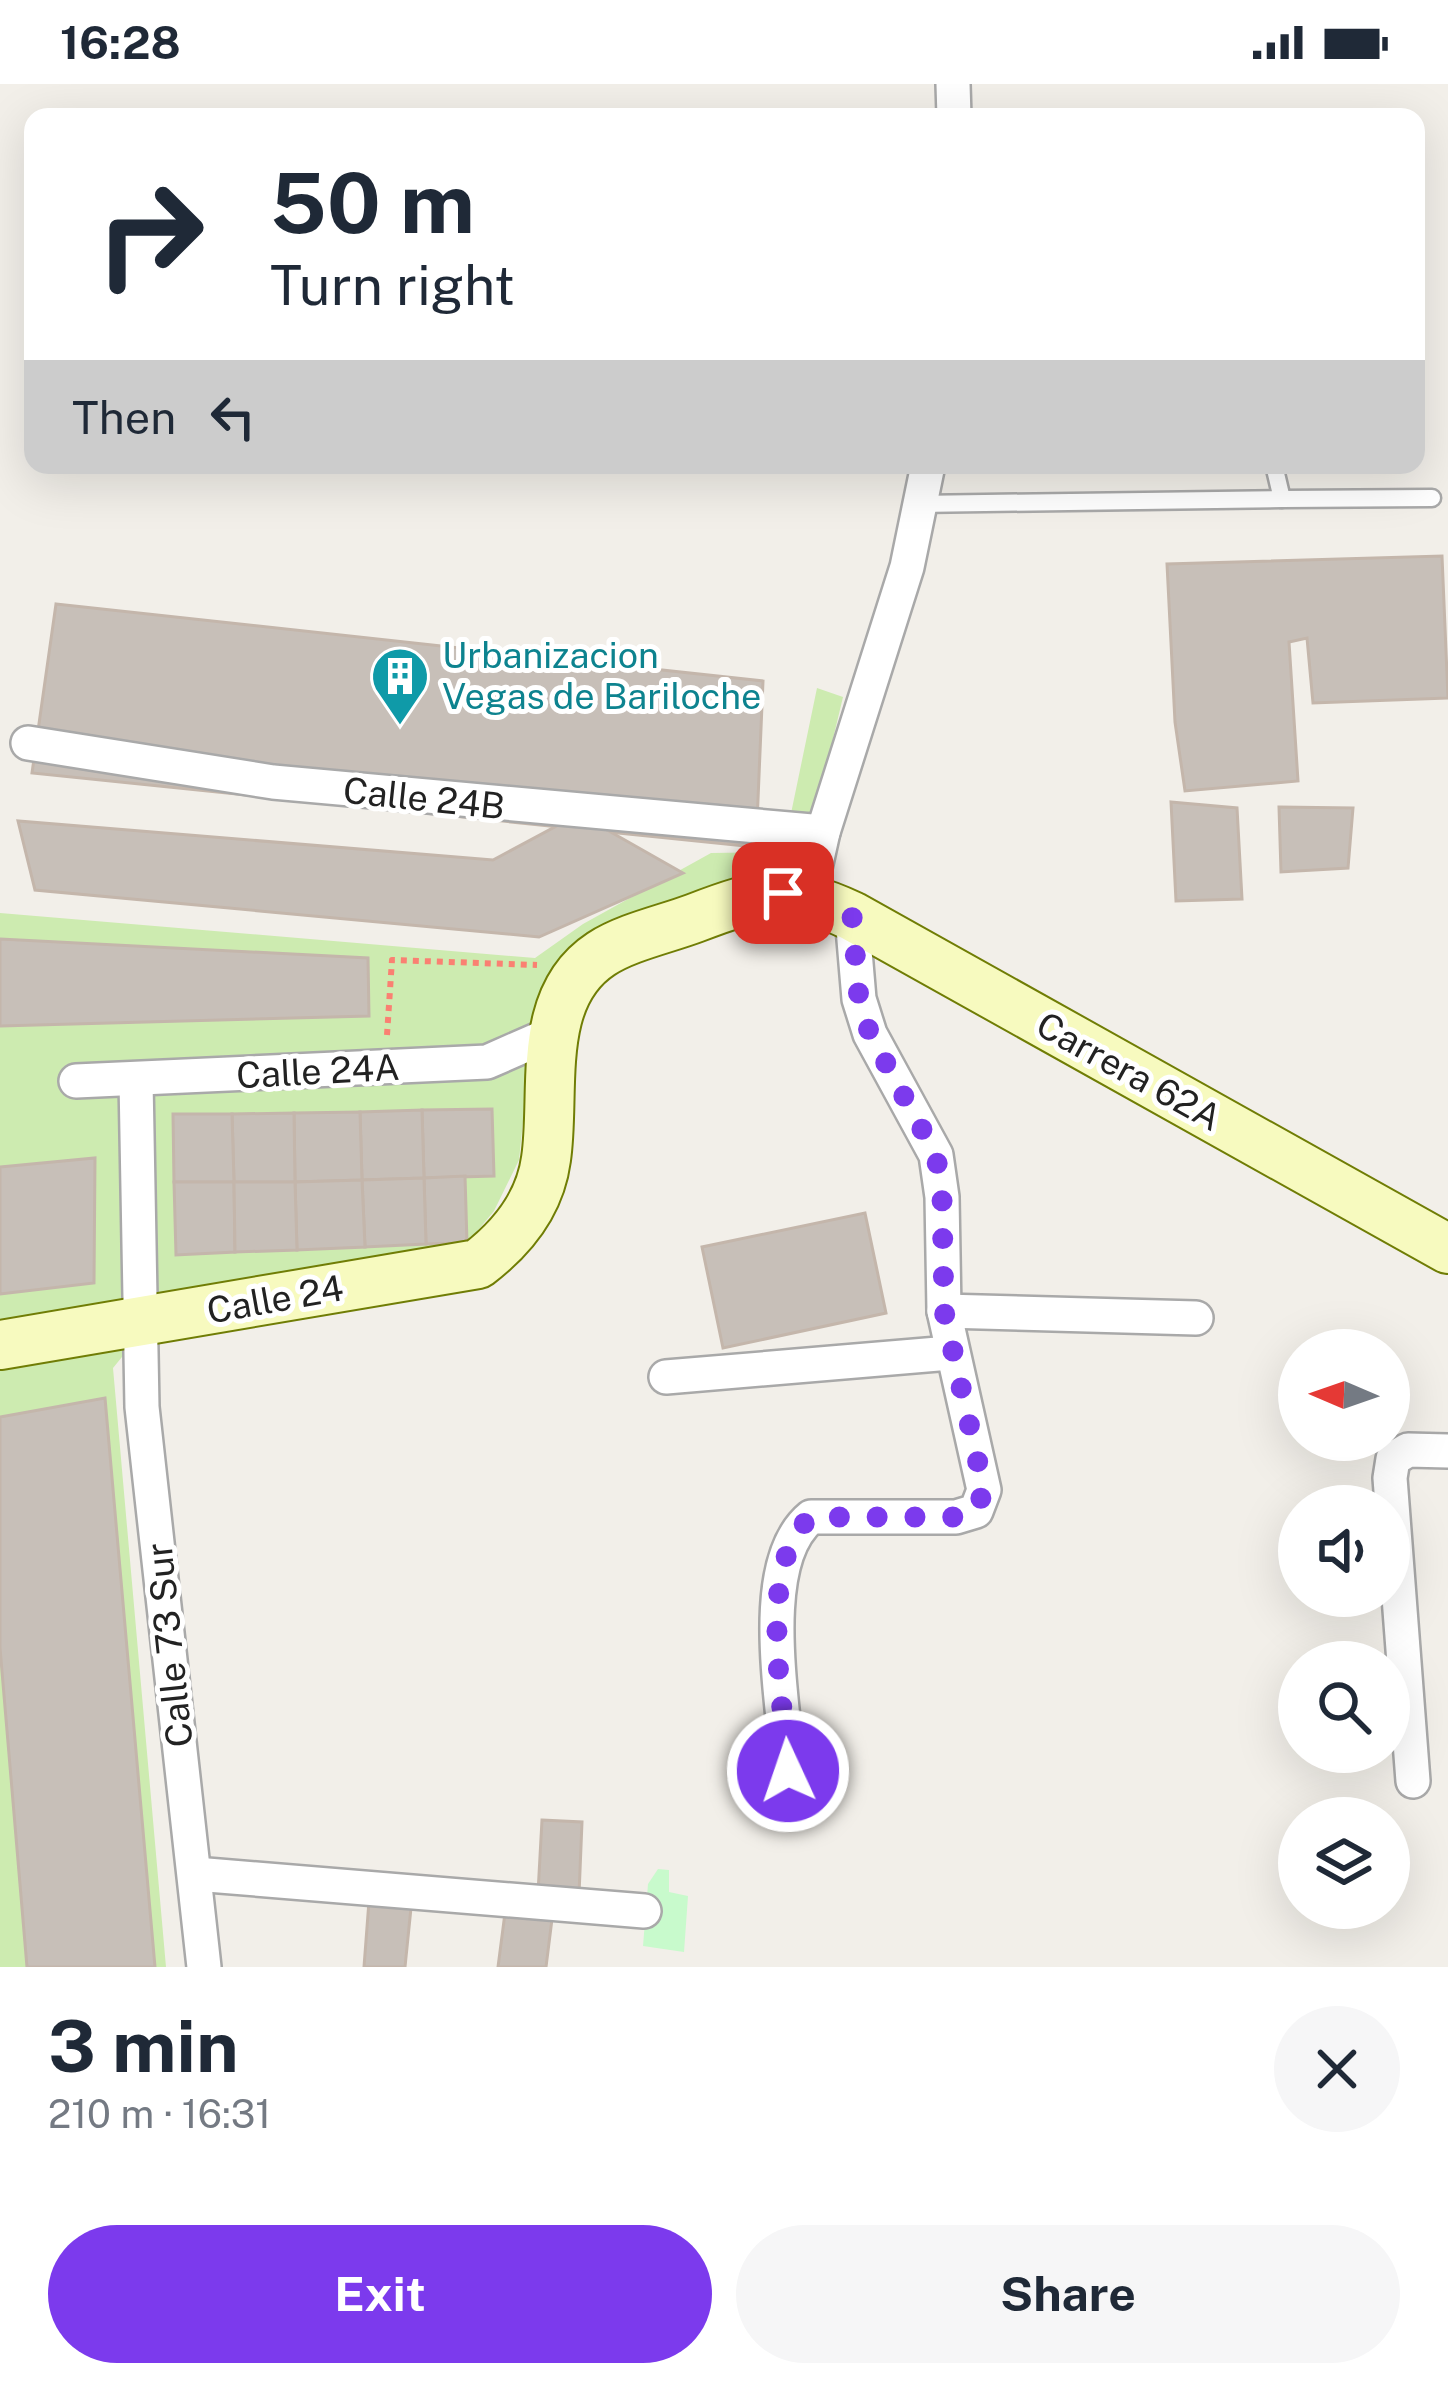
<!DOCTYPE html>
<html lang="en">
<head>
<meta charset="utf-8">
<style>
	:root { --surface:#fff; --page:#f6f6f7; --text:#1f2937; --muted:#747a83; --accent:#7c3aed }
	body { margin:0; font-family:"Public Sans",sans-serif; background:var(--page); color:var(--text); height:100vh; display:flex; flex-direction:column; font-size:45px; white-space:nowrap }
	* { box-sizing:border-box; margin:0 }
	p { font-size:39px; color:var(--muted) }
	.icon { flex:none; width:66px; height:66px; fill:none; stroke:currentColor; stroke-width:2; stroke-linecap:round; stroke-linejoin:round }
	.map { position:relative; height:1883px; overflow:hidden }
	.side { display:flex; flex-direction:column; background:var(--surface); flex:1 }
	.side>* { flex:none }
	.guide { position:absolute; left:24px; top:24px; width:1401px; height:366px; border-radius:24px; box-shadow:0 12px 48px #0002; background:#fff; color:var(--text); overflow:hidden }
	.needle { width:78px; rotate:272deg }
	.buttons { position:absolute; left:1278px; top:1245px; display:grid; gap:24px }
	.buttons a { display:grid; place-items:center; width:132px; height:132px; border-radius:50%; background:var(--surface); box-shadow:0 12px 48px #0002; font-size:60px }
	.pin { position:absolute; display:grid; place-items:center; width:102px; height:102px; color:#fff; margin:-51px; border-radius:24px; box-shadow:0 6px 18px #0006 }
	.me { position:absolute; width:132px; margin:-66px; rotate:357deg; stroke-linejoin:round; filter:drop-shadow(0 0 9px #0008) }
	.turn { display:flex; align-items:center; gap:42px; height:252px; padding:0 48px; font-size:54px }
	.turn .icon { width:156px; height:156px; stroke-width:2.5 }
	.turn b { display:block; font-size:84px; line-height:102px }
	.then { display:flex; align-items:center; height:114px; padding:0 48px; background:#0003; gap:24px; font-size:45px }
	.round { display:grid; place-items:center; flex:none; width:126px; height:126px; border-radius:63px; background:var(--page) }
	.headline { display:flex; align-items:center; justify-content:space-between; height:204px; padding:0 48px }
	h1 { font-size:72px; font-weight:700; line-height:90px }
	.action { display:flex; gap:24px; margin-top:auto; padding:24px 48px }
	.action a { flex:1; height:138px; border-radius:72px; background:var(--accent); color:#fff; font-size:48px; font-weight:700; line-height:138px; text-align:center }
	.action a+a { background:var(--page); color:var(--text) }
	.status { display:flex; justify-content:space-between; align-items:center; height:84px; padding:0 60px; background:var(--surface); direction:ltr }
	.status svg { height:33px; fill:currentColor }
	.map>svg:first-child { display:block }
	.grass { fill:#cdebb0 }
	.park { fill:#c8facc }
	.building { fill:#c7bfb8; stroke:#c4b6ab; stroke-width:3 }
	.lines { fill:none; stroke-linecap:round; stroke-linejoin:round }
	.lane-casing { stroke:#a9a9a9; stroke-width:21 }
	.street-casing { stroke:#a9a9a9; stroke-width:38 }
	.secondary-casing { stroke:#707d05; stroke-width:52 }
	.path { stroke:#fa8072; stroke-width:6; stroke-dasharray:6 6; stroke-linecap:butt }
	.lane { stroke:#fff; stroke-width:16 }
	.street { stroke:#fff; stroke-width:33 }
	.secondary { stroke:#f7fabf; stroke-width:48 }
	.route { stroke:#7c3aed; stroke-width:21; stroke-dasharray:0 37.8 }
	.labels { text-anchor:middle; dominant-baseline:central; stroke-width:10; stroke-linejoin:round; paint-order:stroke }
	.culture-label { font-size:36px; fill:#0d838f; stroke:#fff; text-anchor:start }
	.street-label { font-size:36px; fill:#222; stroke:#fff }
</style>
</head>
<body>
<div class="status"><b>16:28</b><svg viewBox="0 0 49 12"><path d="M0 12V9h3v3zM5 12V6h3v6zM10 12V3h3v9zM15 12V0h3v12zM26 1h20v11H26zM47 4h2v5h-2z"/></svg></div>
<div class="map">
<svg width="1448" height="1883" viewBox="0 0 1448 1883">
	<rect width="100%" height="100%" fill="#f2efe9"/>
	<polygon class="grass" points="817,604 843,613 798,801 587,870 528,989 519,1076 494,1127 448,1182 175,1208 113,1284 166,1883 0,1883 0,829 535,874 583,840 711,769 783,768"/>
	<polygon class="park" points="658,1785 669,1786 669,1808 688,1812 684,1868 643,1862 648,1800"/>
	<g class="building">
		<polygon points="1442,472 1448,614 1313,619 1307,554 1289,558 1298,697 1185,707 1175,638 1167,480"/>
		<polygon points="56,520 763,597 756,763 32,689"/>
		<polygon points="1171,718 1237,724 1242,815 1176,817"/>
		<polygon points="1279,723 1353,724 1348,784 1281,788"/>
		<polygon points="579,730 683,789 539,853 35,806 18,737 493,776"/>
		<polygon points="0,855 368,874 369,932 0,942"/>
		<polygon points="492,1025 494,1092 424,1094 422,1026"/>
		<polygon points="422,1026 424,1094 362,1096 360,1028"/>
		<polygon points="360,1028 362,1096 295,1098 294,1029"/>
		<polygon points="294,1029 295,1098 234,1098 232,1030"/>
		<polygon points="173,1030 232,1030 234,1098 174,1098"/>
		<polygon points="95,1074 94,1199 0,1210 0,1083"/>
		<polygon points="465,1092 467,1159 426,1160 424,1094"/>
		<polygon points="424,1094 426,1160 365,1163 362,1096"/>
		<polygon points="362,1096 365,1163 297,1166 295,1098"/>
		<polygon points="174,1098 234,1098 235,1168 176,1171"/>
		<polygon points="234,1098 295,1098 297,1166 235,1168"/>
		<polygon points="865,1129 886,1229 723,1264 702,1163"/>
		<polygon points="105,1314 155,1883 27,1883 0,1564 0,1333"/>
		<polygon points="542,1736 582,1738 579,1811 538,1809"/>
		<polygon points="369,1817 411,1824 405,1883 364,1883"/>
		<polygon points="505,1829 552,1835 546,1883 498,1883"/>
	</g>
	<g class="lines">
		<g class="lane-casing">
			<g id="lane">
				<polyline points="1274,381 1282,415 1432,414"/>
				<polyline points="917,420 1282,415"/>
			</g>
		</g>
		<g class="street-casing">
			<g id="street">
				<polyline points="953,0 954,33"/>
				<polyline points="28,659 273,698 823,748"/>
				<polyline points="809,811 823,748 907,483 928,381"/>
				<polyline points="136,996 142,1323 204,1883"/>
				<polyline points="76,997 487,978 553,949"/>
				<polyline points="944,1227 1196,1234"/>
				<polyline points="666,1293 950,1269"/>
				<path d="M788,1687C784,1619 755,1479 811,1433H956L976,1427L984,1406L944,1227L942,1113L936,1071L870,950L859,915L852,832"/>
				<polyline points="1413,1697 1390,1394 1393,1375 1408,1366 1448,1367"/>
				<polyline points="195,1790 644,1827"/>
			</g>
		</g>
		<g class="secondary-casing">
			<path id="secondary" d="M0,1261L478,1180C512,1154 540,1120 546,1075C556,1009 534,914 601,870C627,853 666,845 695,834C760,809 788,802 852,832L1448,1165"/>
		</g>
		<polyline class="path" points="387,951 392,876 537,881"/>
		<use href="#lane" class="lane"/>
		<use href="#street" class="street"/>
		<use href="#secondary" class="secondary"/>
	</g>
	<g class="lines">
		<path class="route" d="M783,809L809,811L852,832L859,915L870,950L936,1071L942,1113L944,1227L984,1406L976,1427L956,1433H811C755,1479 784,1620 788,1687"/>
	</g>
	<defs>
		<g id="building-pin" transform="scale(3)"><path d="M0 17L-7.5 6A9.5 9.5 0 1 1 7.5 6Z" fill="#0f9aa8" stroke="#fff"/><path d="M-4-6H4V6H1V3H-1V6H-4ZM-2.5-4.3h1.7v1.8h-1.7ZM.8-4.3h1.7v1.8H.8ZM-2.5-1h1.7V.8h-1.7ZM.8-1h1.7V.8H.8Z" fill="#fff"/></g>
	</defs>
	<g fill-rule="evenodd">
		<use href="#building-pin" x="400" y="592"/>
	</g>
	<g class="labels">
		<g class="culture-label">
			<text x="442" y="571">Urbanizacion<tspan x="442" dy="41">Vegas de Bariloche</tspan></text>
		</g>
		<g class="street-label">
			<text transform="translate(424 714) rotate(6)">Calle 24B</text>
			<text transform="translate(318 987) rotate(-3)">Calle 24A</text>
			<text transform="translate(1129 987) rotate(29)">Carrera 62A</text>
			<text transform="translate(275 1215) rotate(-10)">Calle 24</text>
			<text transform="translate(169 1561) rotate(-96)">Calle 73 Sur</text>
		</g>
	</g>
</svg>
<div class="buttons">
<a><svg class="needle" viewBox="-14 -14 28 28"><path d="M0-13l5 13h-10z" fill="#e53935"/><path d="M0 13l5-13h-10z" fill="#747a83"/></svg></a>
<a><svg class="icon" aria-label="sound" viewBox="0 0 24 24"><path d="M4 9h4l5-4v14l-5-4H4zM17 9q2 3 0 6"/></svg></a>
<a><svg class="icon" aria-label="search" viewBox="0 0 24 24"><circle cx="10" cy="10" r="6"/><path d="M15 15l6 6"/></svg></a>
<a><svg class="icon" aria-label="layers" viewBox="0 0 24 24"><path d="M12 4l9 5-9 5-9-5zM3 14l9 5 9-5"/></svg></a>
</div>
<div class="pin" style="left:783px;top:809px;background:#d93025"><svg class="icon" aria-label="arrive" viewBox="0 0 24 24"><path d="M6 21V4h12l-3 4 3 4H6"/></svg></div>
<svg class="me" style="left:788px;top:1687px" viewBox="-20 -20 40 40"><circle r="17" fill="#7c3aed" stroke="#fff" stroke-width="3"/><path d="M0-11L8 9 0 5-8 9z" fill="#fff"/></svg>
<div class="guide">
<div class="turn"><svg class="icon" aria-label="right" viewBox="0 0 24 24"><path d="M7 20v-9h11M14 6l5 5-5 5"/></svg><div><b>50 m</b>Turn right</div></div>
<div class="then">Then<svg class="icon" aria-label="left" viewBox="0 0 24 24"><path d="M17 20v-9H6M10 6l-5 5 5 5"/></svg></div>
</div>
</div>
<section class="side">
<div class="headline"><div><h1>3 min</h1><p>210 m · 16:31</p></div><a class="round"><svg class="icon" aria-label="close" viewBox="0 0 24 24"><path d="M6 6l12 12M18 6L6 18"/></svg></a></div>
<div class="action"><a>Exit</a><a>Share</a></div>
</section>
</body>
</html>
